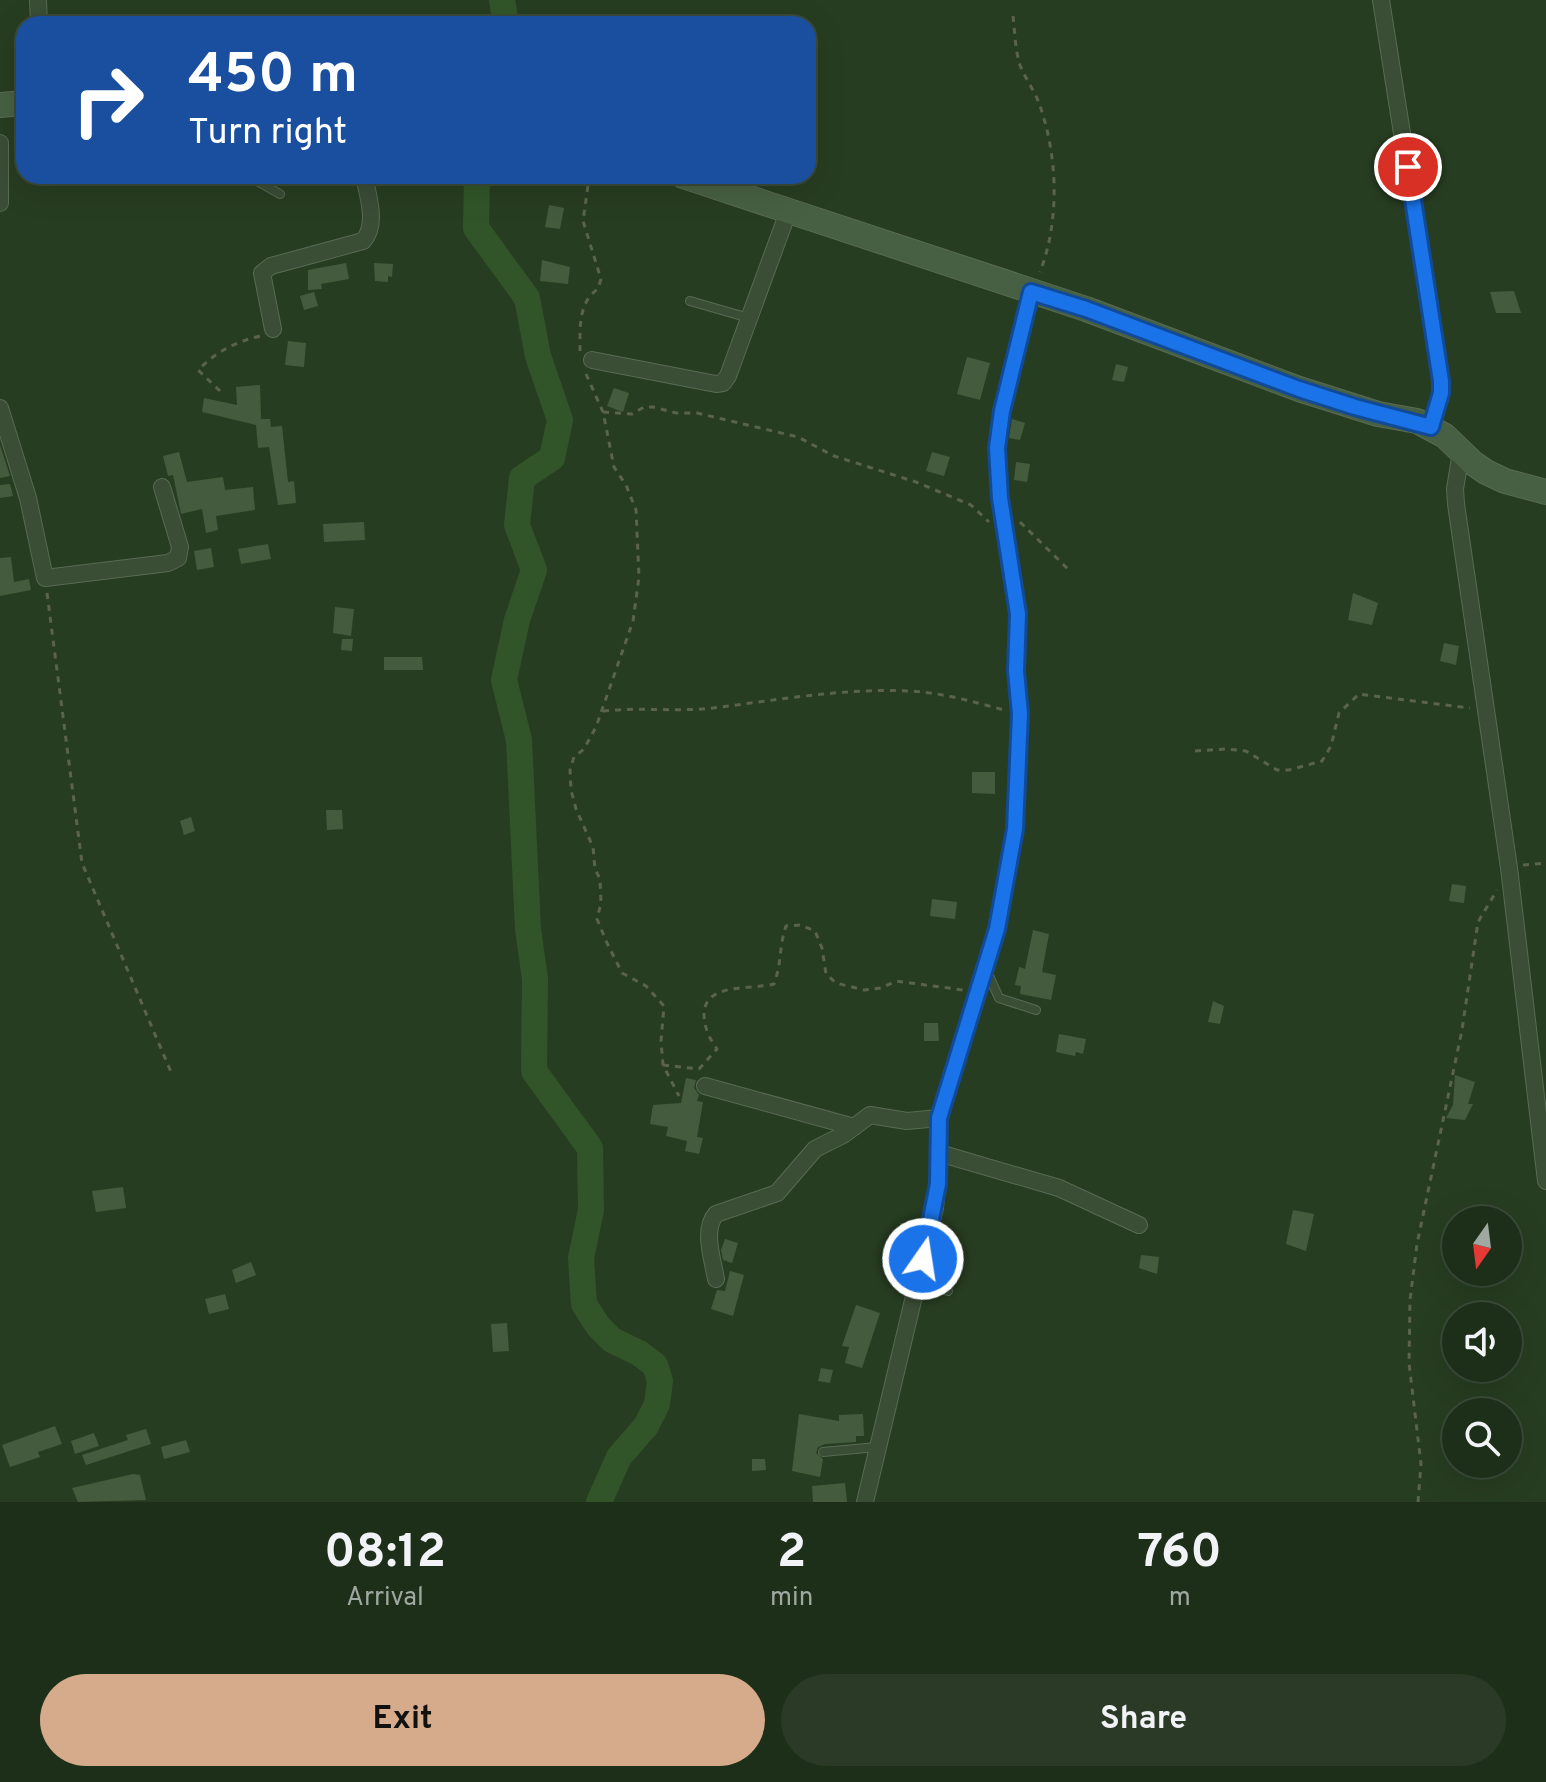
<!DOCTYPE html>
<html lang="en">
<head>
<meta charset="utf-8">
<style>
	:root { --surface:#1d2e19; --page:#2a3a26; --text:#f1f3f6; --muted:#a0a8a2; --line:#3b4a38; --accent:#d6ab8b }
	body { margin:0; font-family:Overpass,sans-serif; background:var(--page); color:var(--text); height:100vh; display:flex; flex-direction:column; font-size:30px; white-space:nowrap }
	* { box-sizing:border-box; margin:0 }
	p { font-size:26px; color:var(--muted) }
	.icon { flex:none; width:44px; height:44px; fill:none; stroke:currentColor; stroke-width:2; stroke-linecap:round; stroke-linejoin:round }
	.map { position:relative; height:1502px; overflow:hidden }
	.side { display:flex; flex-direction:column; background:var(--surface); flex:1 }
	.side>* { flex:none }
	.guide { position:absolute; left:16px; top:16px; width:800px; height:168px; border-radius:24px; box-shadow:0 8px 32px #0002,0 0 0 2px var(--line); background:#1a4fa0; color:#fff; overflow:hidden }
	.needle { width:52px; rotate:194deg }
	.tools { position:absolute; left:1442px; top:1206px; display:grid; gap:16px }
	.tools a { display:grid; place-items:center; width:80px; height:80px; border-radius:50%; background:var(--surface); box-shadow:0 8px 32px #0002,0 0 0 2px var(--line); font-size:40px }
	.pin { position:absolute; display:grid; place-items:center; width:68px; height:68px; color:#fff; margin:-34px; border:4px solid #fff; border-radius:50%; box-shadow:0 2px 8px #0007 }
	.me { position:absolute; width:88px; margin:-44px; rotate:13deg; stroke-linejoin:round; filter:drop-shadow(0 0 6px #0008) }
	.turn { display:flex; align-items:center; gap:28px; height:168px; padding:0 40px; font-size:36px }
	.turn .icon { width:104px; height:104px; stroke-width:2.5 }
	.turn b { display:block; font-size:56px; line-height:68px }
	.eta { display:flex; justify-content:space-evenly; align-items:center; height:136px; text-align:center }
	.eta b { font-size:48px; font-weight:700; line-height:56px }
	.cta { display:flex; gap:16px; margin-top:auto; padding:16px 40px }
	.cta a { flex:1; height:92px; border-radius:48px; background:var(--accent); color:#111; font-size:32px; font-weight:700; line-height:92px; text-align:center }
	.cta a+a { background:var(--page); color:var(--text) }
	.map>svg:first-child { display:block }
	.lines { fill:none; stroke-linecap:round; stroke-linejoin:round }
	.river { stroke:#315528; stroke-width:26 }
	.building { fill:#445c3d }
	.lane-casing { stroke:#586b54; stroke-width:10 }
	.street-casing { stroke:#586b54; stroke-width:18 }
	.secondary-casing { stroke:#586b54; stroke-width:26 }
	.path { stroke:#5a644a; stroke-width:3; stroke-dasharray:6 6; stroke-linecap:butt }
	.lane { stroke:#3a4d35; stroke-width:8 }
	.street { stroke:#3a4d35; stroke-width:16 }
	.secondary { stroke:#476043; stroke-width:24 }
	.route-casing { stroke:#114b97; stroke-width:20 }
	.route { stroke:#1a73e8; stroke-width:14 }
</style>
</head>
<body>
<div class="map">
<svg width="1546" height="1502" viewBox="0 0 1546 1502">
	<rect width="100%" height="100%" fill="#273d21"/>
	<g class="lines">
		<g class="river">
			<polyline points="502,0 506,24"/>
			<polyline points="477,176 476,228 527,298 538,356 560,420 552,458 522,478 517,525 534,570 517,620 504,680 519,740 528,929 535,979 534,1071 590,1148 591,1210 581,1258 584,1304 598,1326 612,1340 639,1353 655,1365 660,1381 657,1404 646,1426 619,1457 599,1502"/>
		</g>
	</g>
	<g class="building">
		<polygon points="549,205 564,208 560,229 545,227"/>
		<polygon points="542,260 570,267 568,284 540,281"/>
		<polygon points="346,263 349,279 321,284 322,289 308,290 308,270"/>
		<polygon points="374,263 393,264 392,277 388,276 388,282 375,281"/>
		<polygon points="1514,291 1521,313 1496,313 1490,292"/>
		<polygon points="314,292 318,306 304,310 300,296"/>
		<polygon points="288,341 306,343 304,367 285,365"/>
		<polygon points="967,357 990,363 980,400 957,394"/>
		<polygon points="1116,364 1128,367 1124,382 1112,380"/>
		<polygon points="260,385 261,419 270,419 271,427 282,426 288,482 294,481 296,503 278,505 269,447 258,448 256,425 202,412 204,398 237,405 236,387"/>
		<polygon points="614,388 629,393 623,412 607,406"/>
		<polygon points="1012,419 1025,423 1020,440 1009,438"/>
		<polygon points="0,445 10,476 0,478"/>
		<polygon points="179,452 187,482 223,477 225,490 253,487 255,510 216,516 218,530 206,533 202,509 181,514 173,475 168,476 163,456"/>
		<polygon points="932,452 950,457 944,476 926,471"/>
		<polygon points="1016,462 1030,464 1027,482 1014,480"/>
		<polygon points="10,484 13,496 0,498 0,485"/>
		<polygon points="364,522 365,540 324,542 323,524"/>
		<polygon points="268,544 271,559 241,564 238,549"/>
		<polygon points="211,548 214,567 197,570 194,551"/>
		<polygon points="11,557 14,582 29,579 31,590 0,596 0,558"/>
		<polygon points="1353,593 1378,603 1372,625 1348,620"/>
		<polygon points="335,607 354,609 351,636 333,633"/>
		<polygon points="342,639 353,639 352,651 341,650"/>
		<polygon points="1444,643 1459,646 1456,665 1440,661"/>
		<polygon points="384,657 422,657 423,670 384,670"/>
		<polygon points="972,772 995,772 995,794 972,793"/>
		<polygon points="326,810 342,810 343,829 327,830"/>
		<polygon points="191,817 195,831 184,835 180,821"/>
		<polygon points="1452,884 1466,886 1464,903 1449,901"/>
		<polygon points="932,899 957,902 955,919 930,916"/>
		<polygon points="1033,930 1049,934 1042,972 1056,975 1051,1000 1020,994 1021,986 1015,985 1019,967 1025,969"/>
		<polygon points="1213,1001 1224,1006 1220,1024 1208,1022"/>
		<polygon points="924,1023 938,1023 939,1041 924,1041"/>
		<polygon points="1059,1034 1086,1039 1083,1054 1076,1052 1075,1056 1056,1052"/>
		<polygon points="1455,1075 1475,1082 1468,1104 1473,1104 1465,1120 1446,1118 1453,1105"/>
		<polygon points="686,1078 696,1080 694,1088 699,1095 697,1101 703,1102 697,1137 703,1138 699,1154 685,1151 687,1141 666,1136 668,1127 650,1124 653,1105 681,1103"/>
		<polygon points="123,1187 126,1208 96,1212 92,1191"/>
		<polygon points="1293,1210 1314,1214 1306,1251 1286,1244"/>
		<rect x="900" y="1223" width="12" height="12"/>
		<polygon points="725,1239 738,1243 732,1263 723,1260 721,1250"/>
		<polygon points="1141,1255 1159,1257 1157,1274 1139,1268"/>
		<polygon points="251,1262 256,1275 236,1283 232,1270"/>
		<polygon points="730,1271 744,1275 733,1316 711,1309 717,1290 725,1291"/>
		<polygon points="225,1294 229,1309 209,1314 205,1299"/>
		<polygon points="856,1305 880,1313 862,1368 845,1363 849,1347 842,1346"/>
		<polygon points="507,1323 509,1351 493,1352 491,1324"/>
		<polygon points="821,1368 833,1370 830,1383 818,1381"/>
		<polygon points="799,1414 839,1421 839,1415 863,1414 864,1436 856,1436 856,1442 825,1444 818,1447 816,1453 823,1459 820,1477 792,1471"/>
		<polygon points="55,1426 62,1444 38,1452 40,1457 10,1467 2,1445"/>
		<polygon points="146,1429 151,1444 86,1465 82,1455 128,1440 126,1435"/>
		<polygon points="94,1433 99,1446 75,1454 71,1441"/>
		<polygon points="186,1440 190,1452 164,1459 161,1447"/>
		<polygon points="752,1459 765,1459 766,1470 752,1471"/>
		<polygon points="133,1474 140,1475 146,1500 78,1502 72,1488"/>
		<polygon points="845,1483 847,1502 813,1502 812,1486"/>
	</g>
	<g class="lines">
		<g class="lane-casing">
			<g id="lane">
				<polyline points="248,176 280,194"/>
				<polyline points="690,301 749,318"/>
				<polyline points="986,969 999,998 1036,1010"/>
				<polyline points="918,1282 948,1291"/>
				<polyline points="823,1452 877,1447"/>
			</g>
		</g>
		<g class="street-casing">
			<g id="street">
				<polyline points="38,0 39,24"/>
				<polyline points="1381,0 1441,381 1441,393 1431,427"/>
				<polyline points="0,143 0,203"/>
				<path d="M273,329L262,273L271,266L363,241C378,225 368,196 364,176"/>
				<polyline points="592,360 716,384 723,383 728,376 788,212"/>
				<polyline points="0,408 28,498 45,578 168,563 178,558 180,547 162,487"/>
				<polyline points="1461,452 1455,489 1456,504 1509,868 1546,1181"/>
				<polyline points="705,1086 854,1127"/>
				<polyline points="939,1153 1059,1188 1139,1225"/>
				<path d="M716,1279C713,1260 702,1230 716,1214L777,1193L815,1149L843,1135L870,1115L907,1121L939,1118"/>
				<polyline points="865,1502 935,1208 939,1163 939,1118 997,929 1015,829 1020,714 1016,671 1018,614 1000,498 997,448 1002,411 1031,292"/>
			</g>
		</g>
		<g class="secondary-casing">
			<g id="secondary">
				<polyline points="0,105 24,103"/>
				<polyline points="683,176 1086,309 1299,389 1378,414 1417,421 1445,436 1473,463 1486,472 1505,481 1546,492"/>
			</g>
		</g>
		<g class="path">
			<path d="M1013,16C1015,32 1015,50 1020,65C1025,78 1034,90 1039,103C1058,156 1060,220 1040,272"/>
			<polyline points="624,176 664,180"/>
			<path d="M580,351C580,329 578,302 598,289L601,279L583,221L589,178L598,176"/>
			<polyline points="586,374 603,412 614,467 626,485 636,510 639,577 633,621 596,727 584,749 574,757 570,770 571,790 576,809 593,847 595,869 600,879 601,903 597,919 607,943 622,973 646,986 664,1006 661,1041 663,1065 679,1096"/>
			<path d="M220,391L198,370C216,352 236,341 261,336"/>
			<polyline points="603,412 632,414 644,407 653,407 676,413 697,413 798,437 834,456 916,482 971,505 989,522"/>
			<polyline points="1020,522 1071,572"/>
			<polyline points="47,593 82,863 171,1072"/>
			<path d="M603,711C640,707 677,712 713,708C778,700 843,688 908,691C940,692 974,702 1004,710"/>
			<polyline points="1195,751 1226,749 1246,751 1277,770 1289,770 1322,761 1331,746 1339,713 1359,694 1470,708"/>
			<polyline points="1523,865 1546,863"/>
			<path d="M663,1065L699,1069L717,1049C709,1038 704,1027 704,1013C706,982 752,990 774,984C782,962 779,946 786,926L800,925L815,931L822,948L826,974L836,983L864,990L881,988L896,981L963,990"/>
			<polyline points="1418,1502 1421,1464 1409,1363 1410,1300 1417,1244 1462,1030 1478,922 1497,890"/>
		</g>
		<use href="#lane" class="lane"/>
		<use href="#street" class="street"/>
		<use href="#secondary" class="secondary"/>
	</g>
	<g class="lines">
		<g class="route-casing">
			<polyline id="route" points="923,1259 938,1184 939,1118 997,929 1015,829 1020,714 1016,671 1018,614 1000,498 997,448 1002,411 1031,292 1086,309 1299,389 1355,407 1431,427 1441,393 1441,381 1408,167"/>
		</g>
		<use href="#route" class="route"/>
	</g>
</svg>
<div class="tools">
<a><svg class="needle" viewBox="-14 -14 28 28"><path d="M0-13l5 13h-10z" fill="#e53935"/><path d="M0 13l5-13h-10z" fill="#a0a8a2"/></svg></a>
<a><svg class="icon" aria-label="sound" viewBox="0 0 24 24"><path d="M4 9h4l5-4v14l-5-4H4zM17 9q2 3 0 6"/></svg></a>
<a><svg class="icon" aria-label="search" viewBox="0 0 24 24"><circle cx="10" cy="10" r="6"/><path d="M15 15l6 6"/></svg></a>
</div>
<div class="pin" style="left:1408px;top:167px;background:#d93025"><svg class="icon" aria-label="arrive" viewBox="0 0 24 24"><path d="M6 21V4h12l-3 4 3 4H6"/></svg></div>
<svg class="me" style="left:923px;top:1259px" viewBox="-20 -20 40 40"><circle r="17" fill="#1a73e8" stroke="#fff" stroke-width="3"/><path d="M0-11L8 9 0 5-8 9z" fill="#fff"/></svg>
<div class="guide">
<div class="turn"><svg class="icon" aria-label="right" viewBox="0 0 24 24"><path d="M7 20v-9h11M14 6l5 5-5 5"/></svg><div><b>450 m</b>Turn right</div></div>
</div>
</div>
<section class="side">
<div class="eta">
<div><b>08:12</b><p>Arrival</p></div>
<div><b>2</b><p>min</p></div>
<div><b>760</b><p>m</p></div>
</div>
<div class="cta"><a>Exit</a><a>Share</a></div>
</section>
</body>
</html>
